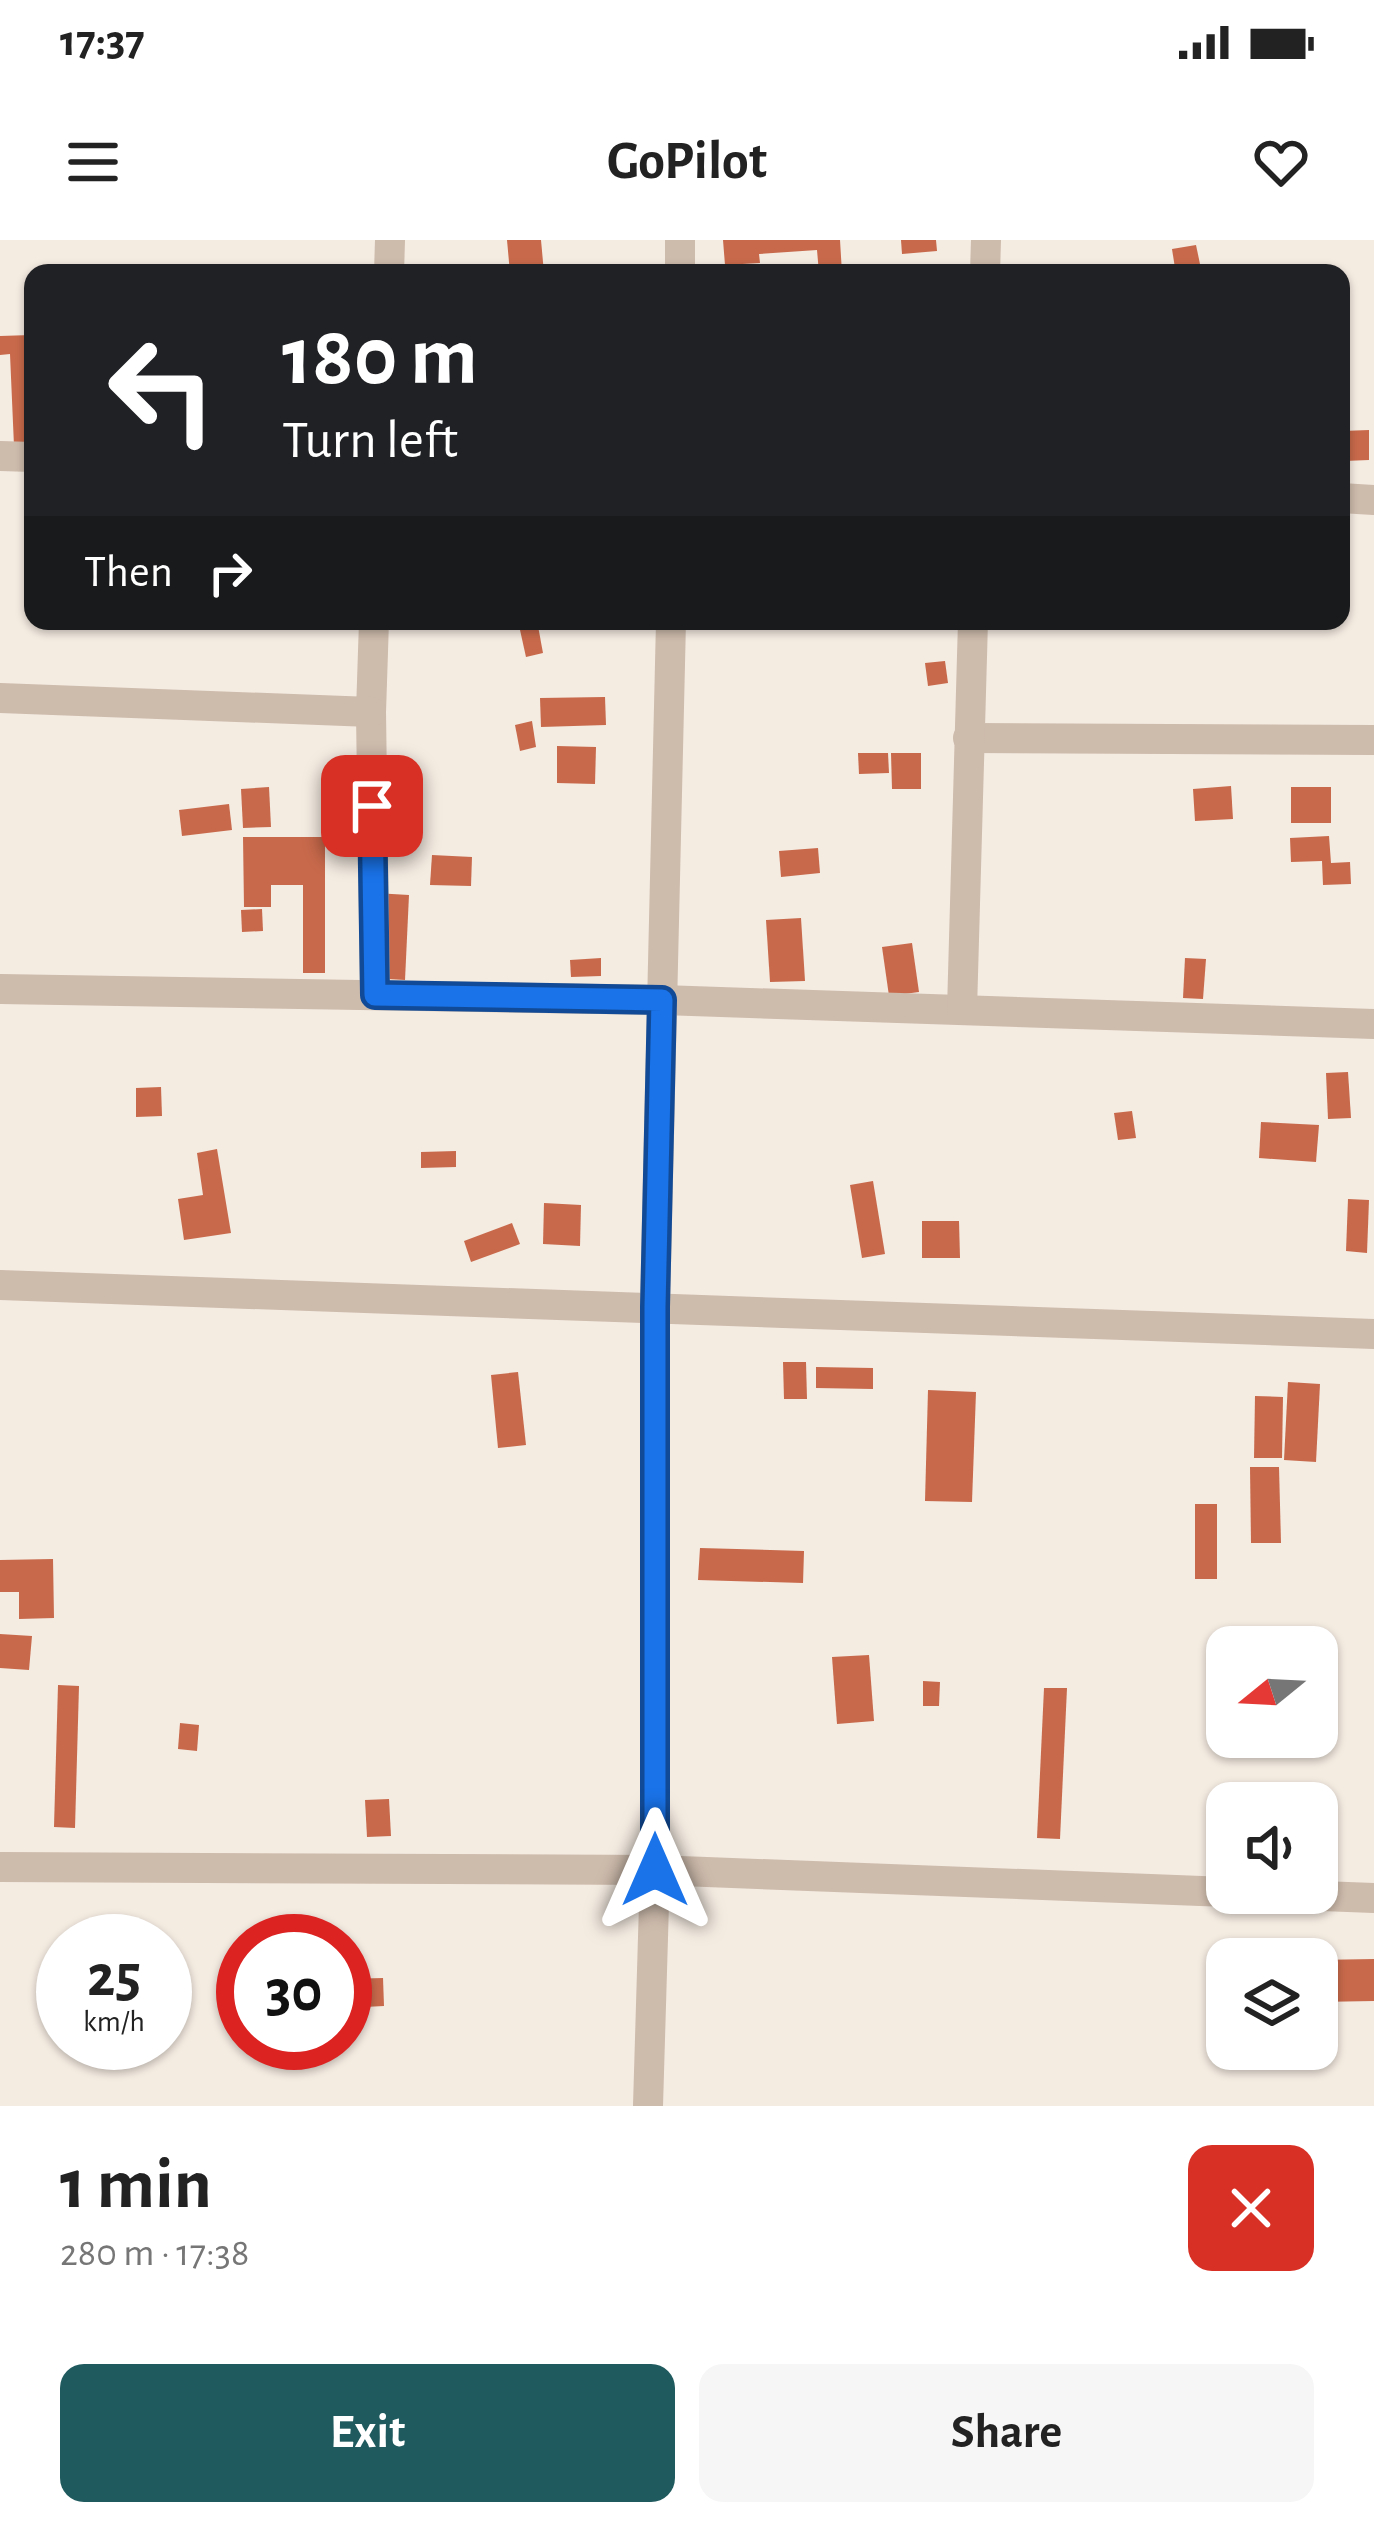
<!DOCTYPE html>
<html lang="en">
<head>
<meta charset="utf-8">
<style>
	:root { --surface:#fff; --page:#f6f6f6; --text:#222; --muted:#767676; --accent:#1f5a5e }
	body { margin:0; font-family:"Alegreya Sans",sans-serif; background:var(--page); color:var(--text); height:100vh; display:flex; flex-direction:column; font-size:45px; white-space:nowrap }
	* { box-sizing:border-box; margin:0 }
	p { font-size:39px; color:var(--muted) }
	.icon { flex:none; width:66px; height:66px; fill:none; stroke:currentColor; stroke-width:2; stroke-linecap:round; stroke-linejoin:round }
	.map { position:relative; height:1866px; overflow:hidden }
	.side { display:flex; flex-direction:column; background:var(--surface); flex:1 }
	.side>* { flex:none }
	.top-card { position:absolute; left:24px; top:24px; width:1326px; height:366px; border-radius:24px; box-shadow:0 3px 9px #0004; background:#202124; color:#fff; overflow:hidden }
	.needle { width:78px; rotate:252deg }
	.controls { position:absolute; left:1206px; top:1386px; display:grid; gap:24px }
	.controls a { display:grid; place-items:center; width:132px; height:132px; border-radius:24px; background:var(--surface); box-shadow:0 3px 9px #0004; font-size:60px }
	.speed { position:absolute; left:36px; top:1674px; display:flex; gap:24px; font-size:60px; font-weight:700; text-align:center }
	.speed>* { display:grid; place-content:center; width:156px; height:156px; border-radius:50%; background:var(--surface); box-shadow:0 3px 9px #0004; line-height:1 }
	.speed small { font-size:30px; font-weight:400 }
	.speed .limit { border:18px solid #d22; background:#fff; color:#111 }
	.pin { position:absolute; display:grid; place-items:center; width:102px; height:102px; color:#fff; margin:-51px; border-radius:24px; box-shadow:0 6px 18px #0006 }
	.me { position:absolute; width:132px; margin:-66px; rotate:0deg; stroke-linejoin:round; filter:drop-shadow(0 0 9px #0008) }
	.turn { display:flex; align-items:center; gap:42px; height:252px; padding:0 60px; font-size:54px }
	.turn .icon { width:156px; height:156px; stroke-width:2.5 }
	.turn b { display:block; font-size:84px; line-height:102px }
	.then { display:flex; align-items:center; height:114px; padding:0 60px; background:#0003; gap:24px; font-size:45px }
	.round { display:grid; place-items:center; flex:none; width:126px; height:126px; border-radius:24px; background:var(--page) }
	.summary { display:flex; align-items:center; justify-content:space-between; height:204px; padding:0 60px }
	h1 { font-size:72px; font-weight:700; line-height:90px }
	.primary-button { display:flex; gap:24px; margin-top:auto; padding:24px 60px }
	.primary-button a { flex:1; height:138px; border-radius:24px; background:var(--accent); color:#fff; font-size:48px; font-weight:700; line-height:138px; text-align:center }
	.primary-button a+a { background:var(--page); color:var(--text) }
	.status { display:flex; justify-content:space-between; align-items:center; height:84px; padding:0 60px; background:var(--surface); direction:ltr }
	.status svg { height:33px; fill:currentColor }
	header { display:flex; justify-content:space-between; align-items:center; height:156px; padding:0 60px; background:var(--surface); font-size:54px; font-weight:700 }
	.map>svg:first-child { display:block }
	.building { fill:#c8694b }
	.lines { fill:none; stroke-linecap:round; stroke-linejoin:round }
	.minor { stroke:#cdbbac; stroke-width:30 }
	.route-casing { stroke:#114b97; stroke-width:30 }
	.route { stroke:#1a73e8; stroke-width:21 }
</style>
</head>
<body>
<div class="status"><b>17:37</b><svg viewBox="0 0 49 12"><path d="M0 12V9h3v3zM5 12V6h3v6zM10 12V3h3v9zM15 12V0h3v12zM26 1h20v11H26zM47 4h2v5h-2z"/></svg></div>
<header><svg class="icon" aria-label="menu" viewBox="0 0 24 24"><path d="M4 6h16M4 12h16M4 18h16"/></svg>GoPilot<svg class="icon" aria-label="heart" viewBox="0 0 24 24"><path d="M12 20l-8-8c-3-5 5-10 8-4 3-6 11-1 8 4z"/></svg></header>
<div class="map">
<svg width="1374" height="1866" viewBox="0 0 1374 1866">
	<rect width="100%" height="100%" fill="#f4ebe1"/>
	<g class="building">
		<polygon points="507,0 541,0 544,33 510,33"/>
		<polygon points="723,0 840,0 842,33 819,33 817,10 759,14 760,23 725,25"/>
		<polygon points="901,0 936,0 937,11 902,14"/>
		<polygon points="1196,5 1200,24 1175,28 1172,9"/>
		<polygon points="31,95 33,206 14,206 10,114 0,115 0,96"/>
		<polygon points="1369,190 1369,220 1344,221 1342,191"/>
		<polygon points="538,386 543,413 526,417 520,390"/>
		<polygon points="945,421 948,443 928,446 925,423"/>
		<polygon points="605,457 606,485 541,487 540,458"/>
		<polygon points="532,481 536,507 520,511 515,485"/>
		<polygon points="557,506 596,507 595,544 557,543"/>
		<polygon points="858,513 888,513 889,533 859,534"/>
		<polygon points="891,513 921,513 921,549 892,549"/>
		<polygon points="1231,546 1233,579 1195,581 1193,549"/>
		<polygon points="269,547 271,587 243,588 241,549"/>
		<rect x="1291" y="547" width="40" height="36"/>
		<polygon points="229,564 232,590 182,596 179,570"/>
		<polygon points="1329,596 1331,623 1350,622 1351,644 1323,645 1322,621 1291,622 1290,598"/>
		<polygon points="243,597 325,597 325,733 303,733 303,645 271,645 271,667 244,667"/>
		<polygon points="818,608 820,633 781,637 779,611"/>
		<polygon points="432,615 472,617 471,646 430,645"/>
		<polygon points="375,653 409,655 405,740 370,738"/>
		<polygon points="262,669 263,691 242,692 241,670"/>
		<polygon points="801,678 805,741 770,742 766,680"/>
		<polygon points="912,703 919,752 889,756 882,707"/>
		<polygon points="601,718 601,736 571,737 570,720"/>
		<polygon points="1185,718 1206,719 1203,759 1183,758"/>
		<polygon points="1348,832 1351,878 1328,879 1326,833"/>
		<polygon points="161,847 162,876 136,877 136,848"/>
		<polygon points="1132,871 1136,898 1118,900 1114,873"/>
		<polygon points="1261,882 1319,885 1316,922 1259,918"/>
		<polygon points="217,909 231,993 184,1000 178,959 203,955 197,913"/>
		<polygon points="456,911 456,927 421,928 421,912"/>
		<polygon points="873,941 885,1014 862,1018 850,945"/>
		<polygon points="1348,959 1369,960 1367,1013 1346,1011"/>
		<polygon points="544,963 581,965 580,1006 543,1004"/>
		<polygon points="922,981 959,981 960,1018 922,1018"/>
		<polygon points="512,983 520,1004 471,1022 464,1001"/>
		<polygon points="783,1122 806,1122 807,1159 784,1159"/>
		<polygon points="816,1127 873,1128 873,1149 816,1148"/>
		<polygon points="518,1132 526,1205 498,1208 491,1135"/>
		<polygon points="1288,1142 1320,1144 1316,1222 1284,1220"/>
		<polygon points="928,1150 976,1152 972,1262 925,1261"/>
		<polygon points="1255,1156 1283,1157 1282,1218 1254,1218"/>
		<polygon points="1250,1227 1279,1227 1281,1303 1251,1303"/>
		<rect x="1195" y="1264" width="22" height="75"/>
		<polygon points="700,1308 804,1311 803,1343 698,1340"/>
		<polygon points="53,1319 54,1378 19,1379 19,1352 0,1352 0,1320"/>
		<polygon points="0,1394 32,1396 29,1430 0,1428"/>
		<polygon points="869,1415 874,1481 837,1484 832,1417"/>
		<polygon points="923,1441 940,1442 939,1466 923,1466"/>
		<polygon points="58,1445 79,1446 75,1588 54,1587"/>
		<polygon points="1044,1448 1067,1448 1060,1599 1037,1598"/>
		<polygon points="180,1483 199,1485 197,1511 178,1509"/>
		<polygon points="389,1559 391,1596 367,1597 365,1560"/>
		<polygon points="1374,1719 1374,1761 1317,1762 1317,1720"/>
		<polygon points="383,1738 384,1766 345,1768 345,1739"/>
	</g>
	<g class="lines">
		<g class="minor">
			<polyline points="389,33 390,0"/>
			<polyline points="680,33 680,0"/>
			<polyline points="985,33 986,0"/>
			<polyline points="0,216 33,217"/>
			<polyline points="1341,258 1374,260"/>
			<polyline points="374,381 371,472 375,755"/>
			<polyline points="0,458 371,472"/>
			<polyline points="968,498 1374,500"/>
			<polyline points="0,749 662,760 1374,784"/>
			<polyline points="962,770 973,381"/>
			<polyline points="0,1045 1374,1094"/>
			<polyline points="0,1627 655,1630 1227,1652"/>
			<polyline points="1247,1653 1374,1658"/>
			<polyline points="648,1866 655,1630 655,1067 671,381"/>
		</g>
	</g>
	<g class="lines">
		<g class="route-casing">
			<polyline id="route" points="372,566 375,755 662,760 655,1067 655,1630"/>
		</g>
		<use href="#route" class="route"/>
	</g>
</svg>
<div class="controls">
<a><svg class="needle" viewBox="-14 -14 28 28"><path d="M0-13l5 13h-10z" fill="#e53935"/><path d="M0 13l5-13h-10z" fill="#767676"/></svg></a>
<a><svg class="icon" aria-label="sound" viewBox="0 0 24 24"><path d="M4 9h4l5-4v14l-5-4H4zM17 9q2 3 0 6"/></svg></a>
<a><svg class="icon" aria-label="layers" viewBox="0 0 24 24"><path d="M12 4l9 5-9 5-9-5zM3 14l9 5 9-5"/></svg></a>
</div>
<div class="speed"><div>25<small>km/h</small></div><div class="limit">30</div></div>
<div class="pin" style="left:372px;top:566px;background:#d93025"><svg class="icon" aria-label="arrive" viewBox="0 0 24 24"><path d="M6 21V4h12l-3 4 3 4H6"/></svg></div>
<svg class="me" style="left:655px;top:1630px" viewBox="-20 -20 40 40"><path d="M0-17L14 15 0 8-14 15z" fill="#1a73e8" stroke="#fff" stroke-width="4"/></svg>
<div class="top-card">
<div class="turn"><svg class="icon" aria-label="left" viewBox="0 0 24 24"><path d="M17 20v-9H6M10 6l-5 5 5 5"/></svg><div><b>180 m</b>Turn left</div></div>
<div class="then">Then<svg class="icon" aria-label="right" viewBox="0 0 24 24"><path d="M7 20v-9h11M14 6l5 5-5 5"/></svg></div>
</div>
</div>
<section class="side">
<div class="summary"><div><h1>1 min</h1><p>280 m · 17:38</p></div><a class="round" style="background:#d93025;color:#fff"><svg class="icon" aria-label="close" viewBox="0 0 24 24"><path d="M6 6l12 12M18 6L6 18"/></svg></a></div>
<div class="primary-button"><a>Exit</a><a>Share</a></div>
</section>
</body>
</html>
